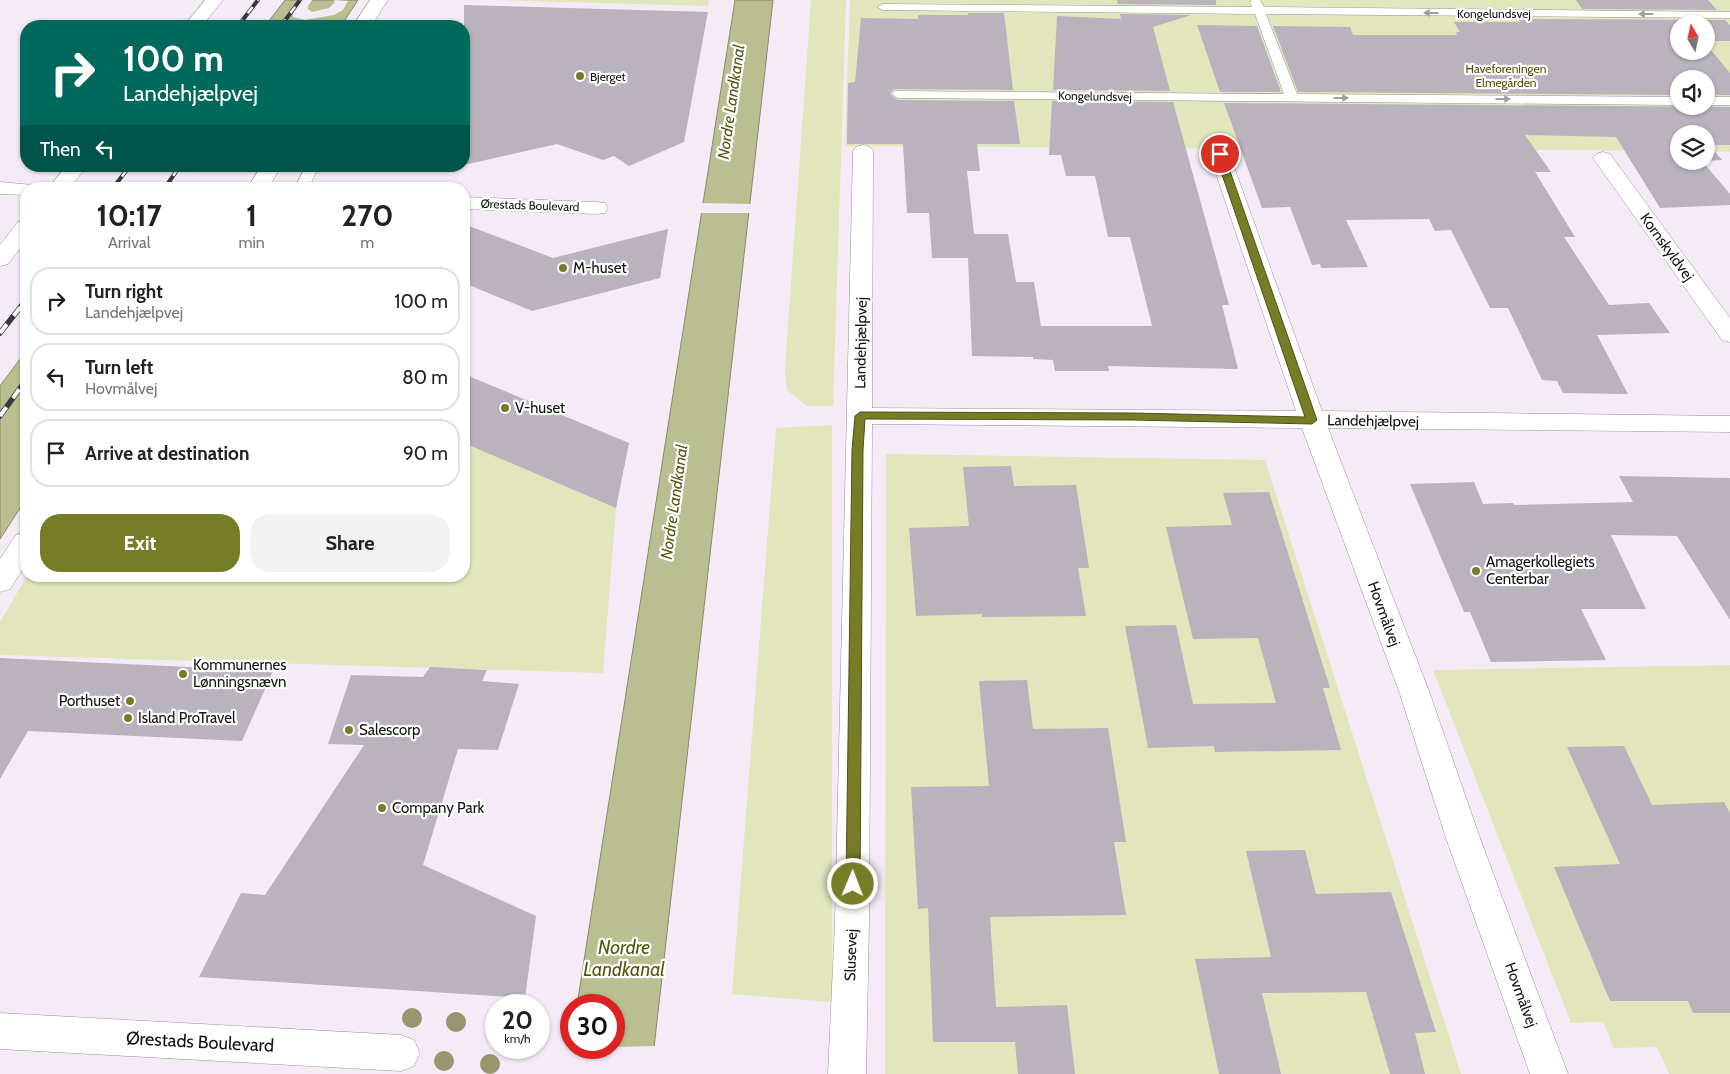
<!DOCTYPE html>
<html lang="en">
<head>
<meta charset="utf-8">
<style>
	:root { --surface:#fff; --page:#f2f2f2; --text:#222; --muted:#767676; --line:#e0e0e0; --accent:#777d27 }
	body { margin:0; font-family:Cabin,sans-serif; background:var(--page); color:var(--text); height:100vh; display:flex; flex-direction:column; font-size:19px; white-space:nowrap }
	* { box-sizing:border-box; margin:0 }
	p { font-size:16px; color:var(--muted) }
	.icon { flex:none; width:28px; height:28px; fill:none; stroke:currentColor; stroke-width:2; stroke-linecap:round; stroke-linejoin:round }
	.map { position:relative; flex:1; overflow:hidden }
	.drawer { position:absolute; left:20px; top:182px; width:450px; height:400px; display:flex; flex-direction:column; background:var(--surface); border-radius:20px; box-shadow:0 1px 4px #0004 }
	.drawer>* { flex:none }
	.hud { position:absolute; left:20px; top:20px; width:450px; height:152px; border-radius:20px; box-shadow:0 1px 4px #0004; background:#00695c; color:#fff; overflow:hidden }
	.needle { width:32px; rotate:351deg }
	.fabs { position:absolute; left:1670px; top:15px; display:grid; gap:10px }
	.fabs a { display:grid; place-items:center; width:45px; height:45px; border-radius:50%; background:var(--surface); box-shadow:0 1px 4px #0004; font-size:25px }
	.speed { position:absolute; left:485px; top:994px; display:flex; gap:10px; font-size:25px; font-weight:700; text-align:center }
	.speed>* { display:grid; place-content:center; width:65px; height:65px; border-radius:50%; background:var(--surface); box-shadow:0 1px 4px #0004; line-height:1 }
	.speed small { font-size:12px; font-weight:400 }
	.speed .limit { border:8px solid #d22; background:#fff; color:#111 }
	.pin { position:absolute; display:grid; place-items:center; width:42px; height:42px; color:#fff; margin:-21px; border:2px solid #fff; border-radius:50%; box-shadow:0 1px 5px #0007 }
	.me { position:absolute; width:55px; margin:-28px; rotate:1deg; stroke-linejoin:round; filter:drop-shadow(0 0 4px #0008) }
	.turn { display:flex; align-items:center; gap:18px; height:105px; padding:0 20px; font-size:22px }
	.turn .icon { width:65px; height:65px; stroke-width:2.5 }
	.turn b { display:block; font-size:35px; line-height:42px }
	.then { display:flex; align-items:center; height:48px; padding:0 20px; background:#0003; gap:10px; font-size:19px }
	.eta { display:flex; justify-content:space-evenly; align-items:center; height:85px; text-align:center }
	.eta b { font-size:30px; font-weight:700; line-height:35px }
	.primary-button { display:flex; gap:10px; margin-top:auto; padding:10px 20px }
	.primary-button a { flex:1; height:58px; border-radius:20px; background:var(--accent); color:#fff; font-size:20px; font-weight:700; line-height:58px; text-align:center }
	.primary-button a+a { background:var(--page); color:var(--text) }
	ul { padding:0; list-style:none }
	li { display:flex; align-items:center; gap:15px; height:68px; margin:0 10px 8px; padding:0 10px; border:2px solid var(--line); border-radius:20px }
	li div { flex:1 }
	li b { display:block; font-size:19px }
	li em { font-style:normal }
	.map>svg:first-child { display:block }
	.green { fill:#e1e6bc; fill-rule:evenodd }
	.water { fill:#b9bf90; stroke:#888b6b }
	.pier { fill:#f4ebf7 }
	.building { fill:#bab2bd }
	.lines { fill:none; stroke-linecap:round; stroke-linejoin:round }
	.lane-casing { stroke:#99919b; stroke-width:1 }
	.street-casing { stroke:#99919b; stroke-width:1 }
	.secondary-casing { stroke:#99919b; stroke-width:1 }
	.lane { fill:#fff; fill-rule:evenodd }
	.street { fill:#fff; fill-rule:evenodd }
	.secondary { fill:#fff; fill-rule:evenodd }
	.rail-far1-casing { stroke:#3c383e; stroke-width:4 }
	.rail-casing { stroke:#3c383e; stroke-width:5.5 }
	.rail-far1 { stroke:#fff; stroke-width:2.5; stroke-dasharray:8; stroke-linecap:butt }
	.rail { stroke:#fff; stroke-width:4; stroke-dasharray:11; stroke-linecap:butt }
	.tree { fill:#98966f }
	.oneway { fill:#a1a0a1 }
	.route { fill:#777d27; stroke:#4d5119 }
	.poi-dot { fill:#777d27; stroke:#fff; stroke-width:2 }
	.labels { text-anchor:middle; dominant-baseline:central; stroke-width:4.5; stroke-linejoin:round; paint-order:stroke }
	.far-street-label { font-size:12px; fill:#141115; stroke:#fff }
	.far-park-label { font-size:12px; fill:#4c5000; stroke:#fff }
	.far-poi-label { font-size:12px; fill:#141115; stroke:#fff; text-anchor:start }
	.street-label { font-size:15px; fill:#141115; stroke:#fff }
	.poi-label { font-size:15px; fill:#141115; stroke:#fff; text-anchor:start }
	.water-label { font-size:16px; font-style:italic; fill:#54580b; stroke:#fff }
	.near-street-label { font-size:18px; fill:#141115; stroke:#fff }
	.near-water-label { font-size:19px; font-style:italic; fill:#54580b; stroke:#fff }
</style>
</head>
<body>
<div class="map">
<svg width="1730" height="1074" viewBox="0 0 1730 1074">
	<rect width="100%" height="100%" fill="#f4ebf7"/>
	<g class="green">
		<polygon points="494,0 709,0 708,6"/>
		<polygon points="811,0 846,0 833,406 807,406 787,390 785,369"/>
		<path d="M850,0H1730V152L1706,151V134H1679V151L845,146ZM1679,24H1706V51H1679ZM1679,79H1706V106H1679Z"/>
		<polygon points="832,425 832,1002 732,994 776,428"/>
		<polygon points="464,443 616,508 603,673 0,655 0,622 27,576 464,576"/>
		<polygon points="886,454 1265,460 1461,1074 885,1074"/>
		<polygon points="1730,665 1730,1074 1669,1074 1657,1047 1614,1048 1603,1022 1571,1023 1433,670"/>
	</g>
	<g class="water">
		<polygon points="285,0 358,0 341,26 265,26"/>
		<polygon points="735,0 773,0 651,1074 566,1074 571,1039 571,1048 614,1048 614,1005 577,1005"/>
		<polygon points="26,351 26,499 0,539 0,386"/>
	</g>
	<g class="pier">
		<polygon points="299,0 312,0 308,6 308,9 312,12 329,8 335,2 334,0 348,1 343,10 334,15 305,20 293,17 292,9"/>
		<polygon points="701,203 752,204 751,213 699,213"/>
		<polygon points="568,1046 571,1046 571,1048 656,1046 653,1074 563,1074"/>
	</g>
	<g class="building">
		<polygon points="1117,0 1216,0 1216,5 1118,4"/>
		<polygon points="1576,0 1708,0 1717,10 1582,9"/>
		<polygon points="464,5 708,12 684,142 629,166 614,156 603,160 557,144 464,165"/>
		<polygon points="968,13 1004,13 1013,90 894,89 890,94 898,100 1014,101 1020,144 977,144 980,171 967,171 974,234 1008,234 1016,282 1034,282 1041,326 1152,326 1130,237 1108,237 1095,176 1066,176 1061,155 1049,155 1052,101 1173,102 1229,305 1222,305 1238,369 1108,366 1109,371 1055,371 1053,360 1033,359 1033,357 972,356 968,258 932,258 929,213 907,213 903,144 847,144 848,83 855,82 861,18 918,19 918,15 968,15"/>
		<polygon points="1120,14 1191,15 1153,27 1170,91 1053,90 1057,16 1121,19"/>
		<polygon points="1518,19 1725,20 1730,25 1730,41 1706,41 1706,24 1679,24 1679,51 1706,51 1706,44 1730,73 1730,95 1706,95 1706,79 1679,79 1679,95 1298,92 1273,26 1350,27 1353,35 1457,35 1456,32 1460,32 1454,22 1520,22"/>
		<polygon points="1197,25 1257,26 1281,92 1220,92"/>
		<polygon points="1224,103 1730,107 1730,145 1709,145 1722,160 1706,161 1706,134 1679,134 1679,161 1702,161 1730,194 1730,205 1660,208 1616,137 1525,135 1551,172 1535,172 1575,237 1564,237 1609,305 1649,303 1670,333 1597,335 1628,394 1563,393 1557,381 1542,380 1508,308 1490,308 1451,230 1435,231 1429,219 1346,220 1368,267 1321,268 1320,264 1312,265 1290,207 1262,208"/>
		<polygon points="464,224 553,258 668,229 660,278 532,311 464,283"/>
		<polygon points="464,374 629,443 616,508 464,443"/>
		<polygon points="1011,466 1014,486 1076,485 1089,568 1078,568 1086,616 982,617 982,614 916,616 909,528 969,526 963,467"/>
		<polygon points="1619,476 1730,478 1730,620 1677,536 1611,535 1646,609 1581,609 1606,660 1491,662 1470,612 1464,612 1410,484 1474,482 1483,504 1513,503 1514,505 1633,502"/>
		<polygon points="1269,492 1330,688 1323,688 1341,750 1215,752 1214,746 1148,748 1125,626 1176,625 1193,704 1276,703 1258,638 1193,639 1166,527 1232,525 1223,493"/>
		<polygon points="0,658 273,671 242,741 28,731 0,779"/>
		<polygon points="430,667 487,670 482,681 519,684 498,750 458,749 423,865 536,916 525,998 199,977 241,893 265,895 364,745 328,744 351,675 423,677"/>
		<polygon points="1027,680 1033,729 1108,728 1126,842 1114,842 1126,915 990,917 996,1007 1067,1005 1075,1074 1018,1074 1015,1042 933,1042 928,908 918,909 911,787 989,786 979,681"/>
		<polygon points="1624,746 1652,805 1724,802 1730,813 1730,1013 1693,1013 1688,1001 1610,1001 1554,867 1620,864 1567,747"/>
		<polygon points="1305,850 1316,894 1391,892 1436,1032 1415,1033 1425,1074 1390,1074 1366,992 1262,993 1281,1074 1219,1074 1195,959 1271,957 1246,851"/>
	</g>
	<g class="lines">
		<g class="lane-casing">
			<g id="lane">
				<polygon points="1252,0 1260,0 1264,7 1730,12 1730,18 1266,14 1297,94 1679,97 1679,105 898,98 892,94 894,91 1284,94 1255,14 883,10 877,7 883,4 1252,7 1250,2"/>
				<rect x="1706" y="97" width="24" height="8"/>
				<polygon points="306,166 319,166 308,189 294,189"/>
			</g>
		</g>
		<g class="street-casing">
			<g id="street">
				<polygon points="370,0 388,0 371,26 353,26"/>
				<polygon points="863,145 870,147 873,151 872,408 1296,411 1209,153 1212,149 1219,147 1226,149 1229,153 1322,411 1730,416 1730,432 1328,428 1430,694 1481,841 1568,1074 1530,1074 1447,841 1400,694 1302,428 872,424 869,923 866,1074 828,1074 835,923 853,151 856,147"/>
				<polygon points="1603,152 1610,154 1730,318 1730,342 1722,340 1593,158 1596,154"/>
				<polygon points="261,166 281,166 268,189 247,189"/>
				<polygon points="0,182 33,185 36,189 26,189 26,195 0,194"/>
				<polygon points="464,197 597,202 605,203 608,208 605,213 597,214 464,209"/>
				<polygon points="26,532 26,564 10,589 0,592 0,559 16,535"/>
				<polygon points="0,1013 401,1035 414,1040 420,1053 414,1066 401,1071 0,1049"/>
			</g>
		</g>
		<g class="secondary-casing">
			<g id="secondary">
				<polygon points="205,0 223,0 202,26 184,26"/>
				<polygon points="66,166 87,166 69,189 48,189"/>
				<polygon points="26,221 26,241 8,264 0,266 0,245 18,222"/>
			</g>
		</g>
		<use href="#lane" class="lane"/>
		<use href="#street" class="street"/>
		<use href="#secondary" class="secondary"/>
		<g class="rail-far1-casing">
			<g id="rail-far1">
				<polyline points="238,26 258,0"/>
				<polyline points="281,26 300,0"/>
				<polyline points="112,189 130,166"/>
				<polyline points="164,189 180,166"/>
			</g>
		</g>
		<g class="rail-casing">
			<g id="rail">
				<polyline points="0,333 26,300"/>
				<polyline points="0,416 26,380"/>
			</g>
		</g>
		<use href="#rail-far1" class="rail-far1"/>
		<use href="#rail" class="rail"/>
	</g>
	<g class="tree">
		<circle cx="412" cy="1018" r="10"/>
		<circle cx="456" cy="1022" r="10"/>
		<circle cx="444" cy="1061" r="10"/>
		<circle cx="490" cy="1064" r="10"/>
	</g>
	<defs><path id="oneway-solid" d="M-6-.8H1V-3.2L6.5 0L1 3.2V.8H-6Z" transform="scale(1.25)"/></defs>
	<g class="oneway">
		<use href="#oneway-solid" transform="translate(1431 13) rotate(-180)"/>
		<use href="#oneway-solid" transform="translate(1646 14) rotate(-180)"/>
		<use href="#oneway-solid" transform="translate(1341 98)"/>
		<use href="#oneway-solid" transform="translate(1503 99)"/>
	</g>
	<polygon class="route" points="1220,151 1224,154 1317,420 1312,424 1133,420 865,419 863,450 860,884 858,888 853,890 848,888 846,884 852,450 855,416 860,412 1133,413 1305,417 1215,154"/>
	<g class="poi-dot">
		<circle cx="580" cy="76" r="5"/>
		<circle cx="563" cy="268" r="5"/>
		<circle cx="505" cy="408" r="5"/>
		<circle cx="1476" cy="571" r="5"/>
		<circle cx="183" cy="674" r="5"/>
		<circle cx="130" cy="701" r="5"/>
		<circle cx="128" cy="718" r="5"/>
		<circle cx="349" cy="730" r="5"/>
		<circle cx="382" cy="808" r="5"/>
	</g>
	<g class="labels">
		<g class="far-street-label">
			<text x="1494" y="13">Kongelundsvej</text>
			<text transform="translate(1095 96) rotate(1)">Kongelundsvej</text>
			<text transform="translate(530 205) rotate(2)">Ørestads Boulevard</text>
		</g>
		<g class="far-park-label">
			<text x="1506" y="68">Haveforeningen<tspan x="1506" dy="14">Elmegården</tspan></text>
		</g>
		<g class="far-poi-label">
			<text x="590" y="76">Bjerget</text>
		</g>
		<g class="street-label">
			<text transform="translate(1667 247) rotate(54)">Kornskyldvej</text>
			<text transform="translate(861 343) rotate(-89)">Landehjælpvej</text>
			<text transform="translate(1373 421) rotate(1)">Landehjælpvej</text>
			<text transform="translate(1384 614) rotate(70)">Hovmålvej</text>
			<text transform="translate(851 955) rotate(-88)">Slusevej</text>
			<text transform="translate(1521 995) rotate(70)">Hovmålvej</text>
		</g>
		<g class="poi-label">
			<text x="573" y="268">M-huset</text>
			<text x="515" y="408">V-huset</text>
			<text x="1486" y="562">Amagerkollegiets<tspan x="1486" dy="17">Centerbar</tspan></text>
			<text x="193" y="665">Kommunernes<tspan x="193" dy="17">Lønningsnævn</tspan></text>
			<text x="120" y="701" text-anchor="end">Porthuset</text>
			<text x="138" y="718">Island ProTravel</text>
			<text x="359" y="730">Salescorp</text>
			<text x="392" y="808">Company Park</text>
		</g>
		<g class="water-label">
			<text transform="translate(731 102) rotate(-82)">Nordre Landkanal</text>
			<text transform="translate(674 502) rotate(-82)">Nordre Landkanal</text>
		</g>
		<g class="near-street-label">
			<text transform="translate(200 1042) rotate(3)">Ørestads Boulevard</text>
		</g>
		<g class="near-water-label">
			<text x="624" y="947">Nordre<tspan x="624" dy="22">Landkanal</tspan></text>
		</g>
	</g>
</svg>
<div class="fabs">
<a><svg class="needle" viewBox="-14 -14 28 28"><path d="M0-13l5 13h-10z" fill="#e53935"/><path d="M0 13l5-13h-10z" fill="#767676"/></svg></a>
<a><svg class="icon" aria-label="sound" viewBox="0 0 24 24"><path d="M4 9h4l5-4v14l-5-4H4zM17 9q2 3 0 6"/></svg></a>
<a><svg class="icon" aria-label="layers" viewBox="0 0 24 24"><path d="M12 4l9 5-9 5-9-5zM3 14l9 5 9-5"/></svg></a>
</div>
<div class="speed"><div>20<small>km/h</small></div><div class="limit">30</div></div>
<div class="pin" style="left:1220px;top:154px;background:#d93025"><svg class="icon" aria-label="arrive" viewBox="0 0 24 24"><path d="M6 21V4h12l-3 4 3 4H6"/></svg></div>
<svg class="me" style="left:853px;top:884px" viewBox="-20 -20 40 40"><circle r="17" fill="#777d27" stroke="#fff" stroke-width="3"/><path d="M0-11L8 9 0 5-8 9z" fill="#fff"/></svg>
<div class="hud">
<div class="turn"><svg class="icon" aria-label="right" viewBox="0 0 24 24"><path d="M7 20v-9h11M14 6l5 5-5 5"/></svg><div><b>100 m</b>Landehjælpvej</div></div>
<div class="then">Then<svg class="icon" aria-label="left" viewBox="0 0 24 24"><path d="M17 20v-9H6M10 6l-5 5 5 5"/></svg></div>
</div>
<section class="drawer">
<div class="eta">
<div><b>10:17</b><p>Arrival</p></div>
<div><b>1</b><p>min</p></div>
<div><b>270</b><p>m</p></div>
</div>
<ul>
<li><svg class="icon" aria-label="right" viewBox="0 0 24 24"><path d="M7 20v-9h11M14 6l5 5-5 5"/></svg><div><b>Turn right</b><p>Landehjælpvej</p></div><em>100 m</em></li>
<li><svg class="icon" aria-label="left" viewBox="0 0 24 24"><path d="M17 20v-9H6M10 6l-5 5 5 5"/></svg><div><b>Turn left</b><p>Hovmålvej</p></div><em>80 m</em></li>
<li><svg class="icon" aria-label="arrive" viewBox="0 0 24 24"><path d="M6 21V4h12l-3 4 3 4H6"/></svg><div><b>Arrive at destination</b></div><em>90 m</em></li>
</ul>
<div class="primary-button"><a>Exit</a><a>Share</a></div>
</section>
</div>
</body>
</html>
